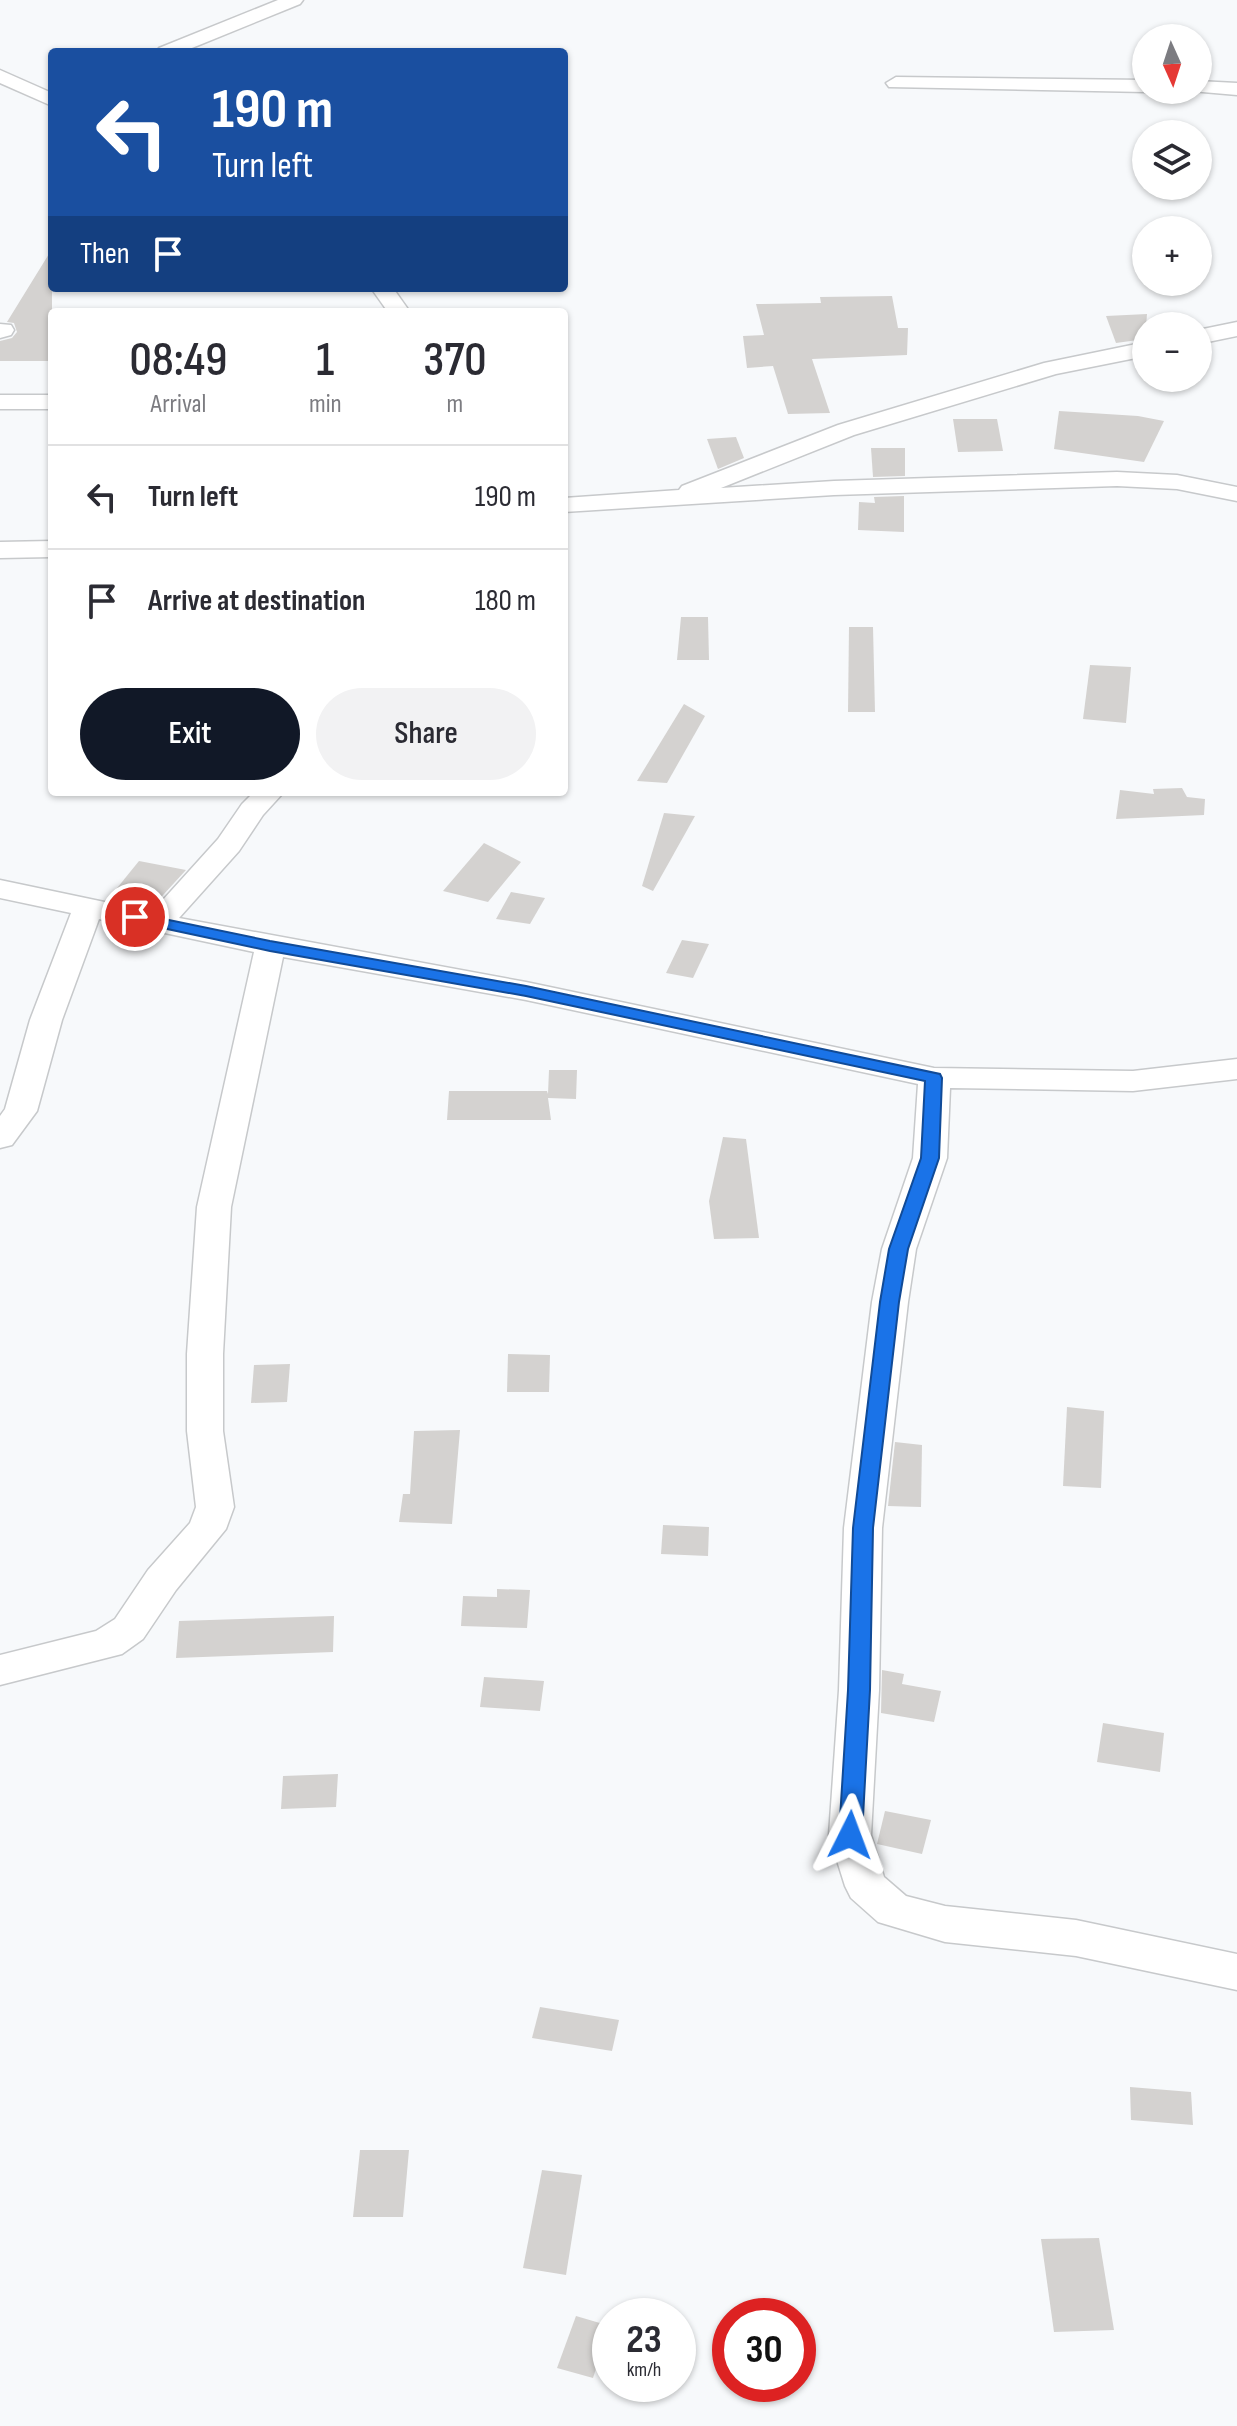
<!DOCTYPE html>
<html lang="en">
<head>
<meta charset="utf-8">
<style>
	:root { --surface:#fff; --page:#f2f2f3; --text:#2b2b33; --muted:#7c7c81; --line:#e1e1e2; --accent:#111827 }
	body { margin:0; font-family:"Sofia Sans Condensed",sans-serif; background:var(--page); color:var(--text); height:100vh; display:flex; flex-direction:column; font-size:30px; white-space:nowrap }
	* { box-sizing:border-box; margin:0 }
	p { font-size:26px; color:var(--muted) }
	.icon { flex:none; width:44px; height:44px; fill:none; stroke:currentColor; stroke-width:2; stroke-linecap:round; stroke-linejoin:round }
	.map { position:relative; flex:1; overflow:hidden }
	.side { position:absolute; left:48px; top:308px; width:520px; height:488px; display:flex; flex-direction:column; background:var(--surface); border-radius:8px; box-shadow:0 2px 6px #0004 }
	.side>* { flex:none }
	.banner { position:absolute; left:48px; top:48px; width:520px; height:244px; border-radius:8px; box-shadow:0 2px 6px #0004; background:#1a4fa0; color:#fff; overflow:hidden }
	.needle { width:52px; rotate:177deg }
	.buttons { position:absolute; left:1132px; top:24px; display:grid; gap:16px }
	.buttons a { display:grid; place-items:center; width:80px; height:80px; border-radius:50%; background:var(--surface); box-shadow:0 2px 6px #0004; font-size:40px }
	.speed { position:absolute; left:592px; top:2298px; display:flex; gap:16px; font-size:40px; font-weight:700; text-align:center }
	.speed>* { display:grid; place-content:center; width:104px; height:104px; border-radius:50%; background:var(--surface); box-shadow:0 2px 6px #0004; line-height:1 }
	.speed small { font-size:20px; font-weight:400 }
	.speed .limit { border:12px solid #d22; background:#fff; color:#111 }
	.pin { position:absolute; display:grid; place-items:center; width:68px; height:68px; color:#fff; margin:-34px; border:4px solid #fff; border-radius:50%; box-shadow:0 2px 8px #0007 }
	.me { position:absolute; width:88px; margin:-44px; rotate:3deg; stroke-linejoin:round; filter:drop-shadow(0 0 6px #0008) }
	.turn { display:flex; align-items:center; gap:28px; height:168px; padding:0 32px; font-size:36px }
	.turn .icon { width:104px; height:104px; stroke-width:2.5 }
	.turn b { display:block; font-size:56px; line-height:68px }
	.then { display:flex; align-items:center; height:76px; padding:0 32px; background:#0003; gap:16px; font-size:30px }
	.eta { display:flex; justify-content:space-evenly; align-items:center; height:136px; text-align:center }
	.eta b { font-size:48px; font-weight:600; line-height:56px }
	.cta { display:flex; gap:16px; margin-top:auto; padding:16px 32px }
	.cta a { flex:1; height:92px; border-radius:48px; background:var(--accent); color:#fff; font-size:32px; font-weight:600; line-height:92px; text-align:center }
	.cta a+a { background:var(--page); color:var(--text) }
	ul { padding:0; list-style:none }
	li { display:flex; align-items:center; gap:24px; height:104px; padding:0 32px; border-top:2px solid var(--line) }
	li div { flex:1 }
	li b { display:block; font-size:30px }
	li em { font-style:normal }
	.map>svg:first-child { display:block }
	.building { fill:#d4d2d0 }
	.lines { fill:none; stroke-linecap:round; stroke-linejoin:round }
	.street-casing { stroke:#c7c9cb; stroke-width:3 }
	.street { fill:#fff; fill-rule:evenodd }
	.route { fill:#1a73e8; stroke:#114b97; stroke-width:2 }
</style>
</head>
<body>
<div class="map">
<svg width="1237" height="2426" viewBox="0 0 1237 2426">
	<rect width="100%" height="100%" fill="#f7f9fb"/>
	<g class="building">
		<polygon points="52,249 52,361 0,361 0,341 12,338 17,332 14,323 7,322"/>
		<polygon points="892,296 898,328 908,328 907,355 812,359 830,413 788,414 773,366 747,368 743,336 764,335 756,304 821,303 820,297"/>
		<polygon points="1147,314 1145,339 1116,343 1106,316"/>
		<polygon points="1059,411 1138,416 1164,421 1144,462 1054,449"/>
		<polygon points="953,419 997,419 1003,451 958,452"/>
		<polygon points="736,437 744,458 718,469 707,439"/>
		<polygon points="871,448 905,448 905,476 873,477"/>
		<polygon points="904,496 904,532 858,530 859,502 875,503 874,497"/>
		<polygon points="681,617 708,617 709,660 677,660"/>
		<polygon points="849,627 873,627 875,712 848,712"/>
		<polygon points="1090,665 1131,667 1126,723 1083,719"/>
		<polygon points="684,704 705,716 667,783 637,781"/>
		<polygon points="1182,788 1187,797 1205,799 1204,815 1116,819 1120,790 1154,794 1153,789"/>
		<polygon points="664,813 695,816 653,891 642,886"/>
		<polygon points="484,843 521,862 488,902 443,891"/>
		<polygon points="139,861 186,870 153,906 109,898"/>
		<polygon points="511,892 545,898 530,924 496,919"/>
		<polygon points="682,940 709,944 693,978 666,973"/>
		<polygon points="549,1070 577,1070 576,1099 548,1098 551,1120 447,1120 449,1091 547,1091 548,1094"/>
		<polygon points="723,1137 746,1139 759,1238 714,1239 709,1201"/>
		<polygon points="508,1354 550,1355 549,1392 507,1392"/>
		<polygon points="290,1364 287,1402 251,1403 254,1365"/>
		<polygon points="1067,1407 1104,1411 1101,1488 1063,1486"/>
		<polygon points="460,1430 452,1524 399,1522 403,1494 410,1494 414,1431"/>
		<polygon points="895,1442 922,1445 921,1507 888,1506"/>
		<polygon points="663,1525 709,1527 708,1556 661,1554"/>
		<polygon points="497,1589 530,1590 527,1628 461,1626 463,1596 497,1597"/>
		<polygon points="334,1616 333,1652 176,1658 179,1621"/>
		<polygon points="882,1670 904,1674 902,1684 941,1691 934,1722 881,1713"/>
		<polygon points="484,1677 544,1681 540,1711 480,1707"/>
		<polygon points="1103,1723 1164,1733 1160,1772 1097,1762"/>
		<polygon points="338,1774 336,1807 281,1809 283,1776"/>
		<polygon points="885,1811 931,1820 922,1854 877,1844"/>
		<polygon points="540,2007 619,2020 612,2051 532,2038"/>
		<polygon points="1130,2087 1191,2092 1193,2125 1131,2120"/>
		<polygon points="360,2150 409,2150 403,2217 353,2217"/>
		<polygon points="542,2170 582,2175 566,2275 523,2268"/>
		<polygon points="1099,2238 1114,2330 1054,2332 1041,2239"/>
		<polygon points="576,2316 610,2326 593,2378 557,2368"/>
	</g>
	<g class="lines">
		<g class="street-casing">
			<g id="street">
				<polygon points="278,0 303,0 300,4 182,52 157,52 159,48"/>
				<polygon points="0,70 52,93 52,106 0,83"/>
				<polygon points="896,77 1146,80 1146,90 1153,90 1146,92 889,87 886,83"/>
				<polygon points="1198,81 1237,83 1237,95 1191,91 1198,90"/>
				<polygon points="371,288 393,288 410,312 388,312"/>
				<polygon points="1237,322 1237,336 1198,344 1198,330"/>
				<polygon points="0,324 11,325 14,330 11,335 0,338"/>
				<polygon points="1146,342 1146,356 1056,374 854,435 721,488 834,481 1117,472 1177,475 1237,487 1237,501 1177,489 1117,486 834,495 564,512 564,498 679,490 682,486 838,425 1044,363"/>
				<rect x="0" y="395" width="52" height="14"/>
				<polygon points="52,541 52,557 0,558 0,542"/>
				<polygon points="254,792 284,792 263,815 239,851 179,918 526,982 934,1068 1133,1071 1237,1059 1237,1079 1133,1091 950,1088 947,1158 916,1249 908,1302 882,1528 879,1690 871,1835 884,1877 906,1896 945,1906 1076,1920 1237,1954 1237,1990 1076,1956 945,1942 878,1922 851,1898 845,1886 829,1835 839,1690 844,1528 872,1302 882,1249 913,1158 918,1084 526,1000 283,957 231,1207 223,1354 223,1431 234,1507 226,1529 176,1590 143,1639 122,1654 0,1685 0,1655 96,1631 115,1619 148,1570 190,1523 196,1507 187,1431 187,1354 197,1207 254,952 99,919 62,1020 37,1111 12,1145 0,1148 0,1116 5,1109 30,1020 71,913 0,898 0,880 152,912 218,839 242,804"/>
			</g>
		</g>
		<use href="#street" class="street"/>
	</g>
	<polygon class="route" points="135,913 270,941 526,986 940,1074 942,1078 939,1158 908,1249 899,1302 873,1528 870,1690 862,1835 858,1841 850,1844 842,1841 839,1835 848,1690 853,1528 880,1302 889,1249 921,1158 925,1081 526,996 270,951 130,921 127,917"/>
</svg>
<div class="buttons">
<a><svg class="needle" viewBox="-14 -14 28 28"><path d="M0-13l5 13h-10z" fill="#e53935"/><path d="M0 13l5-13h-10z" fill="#7c7c81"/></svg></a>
<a><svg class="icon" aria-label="layers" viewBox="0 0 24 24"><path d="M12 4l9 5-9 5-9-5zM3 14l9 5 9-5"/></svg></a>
<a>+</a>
<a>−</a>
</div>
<div class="speed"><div>23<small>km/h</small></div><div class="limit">30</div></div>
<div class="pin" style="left:135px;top:917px;background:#d93025"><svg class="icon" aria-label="arrive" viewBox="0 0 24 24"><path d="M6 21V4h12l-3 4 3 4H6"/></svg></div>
<svg class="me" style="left:850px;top:1835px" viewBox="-20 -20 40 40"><path d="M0-17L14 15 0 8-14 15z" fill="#1a73e8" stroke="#fff" stroke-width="4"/></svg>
<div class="banner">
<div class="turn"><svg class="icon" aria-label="left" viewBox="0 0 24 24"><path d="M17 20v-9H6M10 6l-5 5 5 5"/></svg><div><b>190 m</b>Turn left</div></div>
<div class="then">Then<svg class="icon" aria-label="arrive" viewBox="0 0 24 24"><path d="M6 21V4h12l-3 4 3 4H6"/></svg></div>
</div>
<section class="side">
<div class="eta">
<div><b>08:49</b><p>Arrival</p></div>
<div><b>1</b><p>min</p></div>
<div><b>370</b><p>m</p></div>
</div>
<ul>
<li><svg class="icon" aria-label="left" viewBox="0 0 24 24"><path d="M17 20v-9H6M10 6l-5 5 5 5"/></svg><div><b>Turn left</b></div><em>190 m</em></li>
<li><svg class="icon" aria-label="arrive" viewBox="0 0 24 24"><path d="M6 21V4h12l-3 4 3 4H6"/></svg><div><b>Arrive at destination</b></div><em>180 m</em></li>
</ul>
<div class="cta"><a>Exit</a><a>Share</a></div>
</section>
</div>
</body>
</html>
